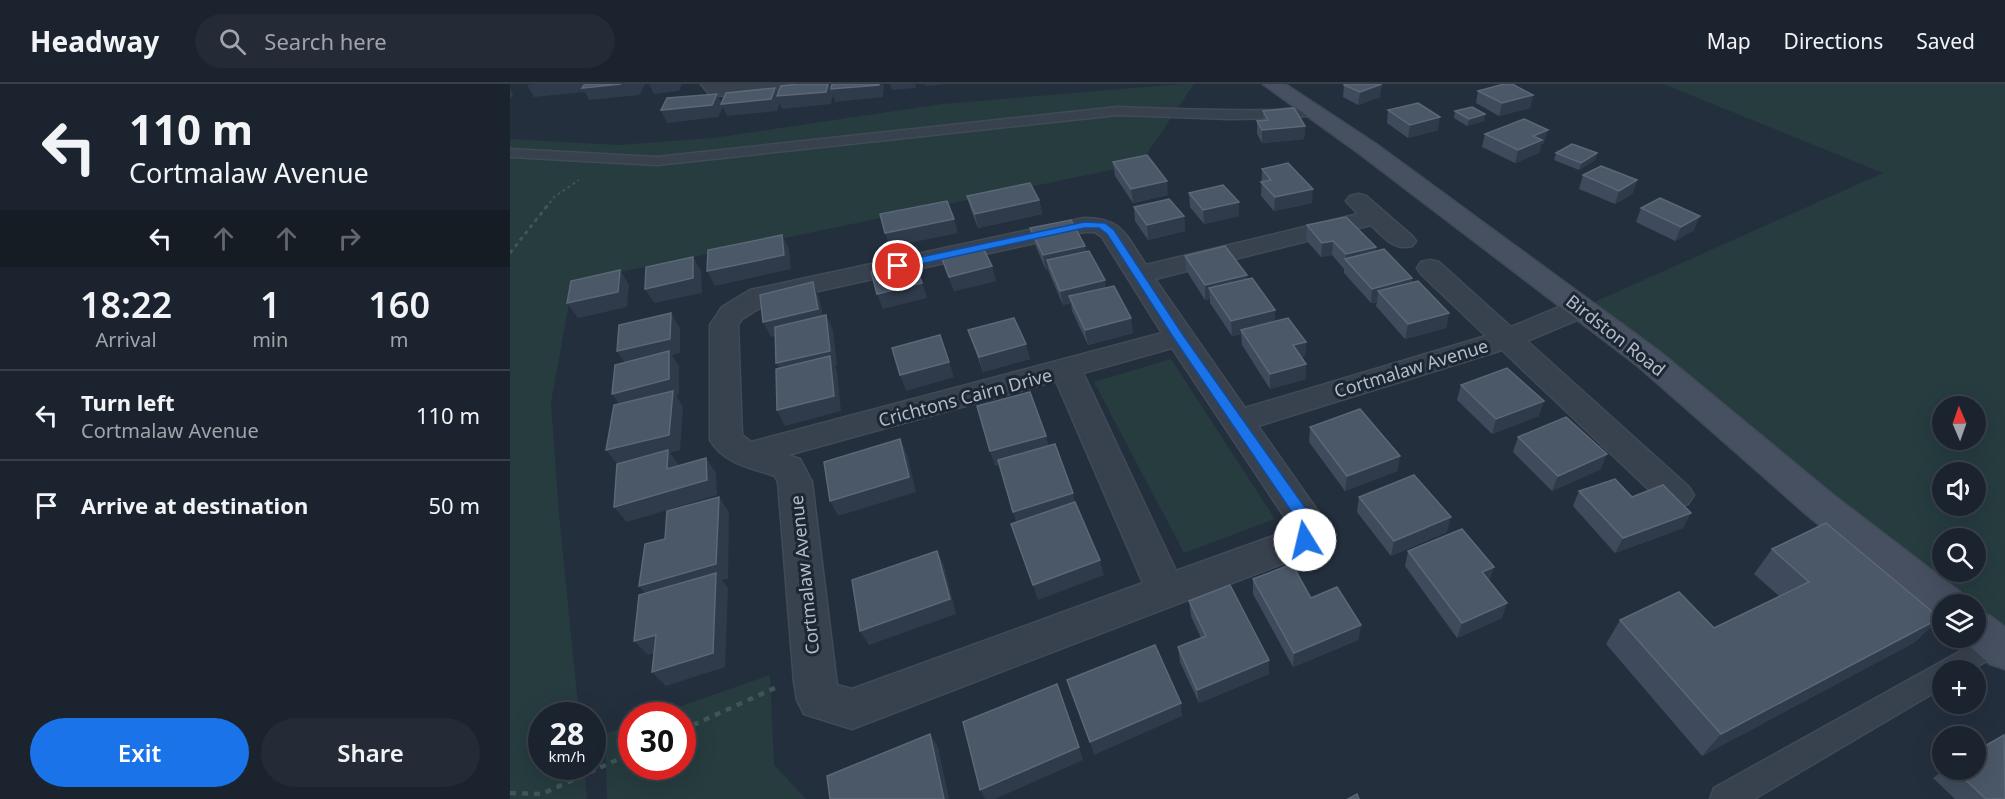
<!DOCTYPE html>
<html lang="en">
<head>
<meta charset="utf-8">
<style>
	:root { --surface:#1b232e; --page:#242b36; --text:#f1f3f6; --muted:#a0a4aa; --line:#39404a; --accent:#1a73e8 }
	body { margin:0; font-family:"Noto Sans",sans-serif; background:var(--page); color:var(--text); height:100vh; display:flex; flex-direction:column; font-size:22px; white-space:nowrap }
	* { box-sizing:border-box; margin:0 }
	p { font-size:20px; color:var(--muted) }
	.icon { flex:none; width:33px; height:33px; fill:none; stroke:currentColor; stroke-width:2; stroke-linecap:round; stroke-linejoin:round }
	.map { position:relative; flex:1; overflow:hidden }
	.panel { display:flex; flex-direction:column; background:var(--surface); width:510px }
	.panel>* { flex:none }
	.banner { background:#1b232e; color:var(--text); overflow:hidden }
	.needle { width:39px; rotate:358deg }
	.controls { position:absolute; left:1422px; top:312px; display:grid; gap:12px }
	.controls a { display:grid; place-items:center; width:54px; height:54px; border-radius:50%; background:var(--surface); box-shadow:0 6px 24px #0002,0 0 0 2px var(--line); font-size:30px }
	.speed { position:absolute; left:18px; top:618px; display:flex; gap:12px; font-size:30px; font-weight:700; text-align:center }
	.speed>* { display:grid; place-content:center; width:78px; height:78px; border-radius:50%; background:var(--surface); box-shadow:0 6px 24px #0002,0 0 0 2px var(--line); line-height:1 }
	.speed small { font-size:15px; font-weight:400 }
	.speed .limit { border:9px solid #d22; background:#fff; color:#111 }
	.pin { position:absolute; display:grid; place-items:center; width:51px; height:51px; color:#fff; margin:-26px; border:3px solid #fff; border-radius:50%; box-shadow:0 2px 6px #0007 }
	.me { position:absolute; width:66px; margin:-33px; rotate:351deg; stroke-linejoin:round; filter:drop-shadow(0 0 4px #0008) }
	.turn { display:flex; align-items:center; gap:21px; height:126px; padding:0 30px; font-size:27px }
	.turn .icon { width:78px; height:78px; stroke-width:2.5 }
	.turn b { display:block; font-size:42px; line-height:51px }
	.lanes { display:flex; align-items:center; height:57px; padding:0 30px; background:#0003; justify-content:center; gap:30px; direction:ltr }
	.lanes .off { opacity:.35 }
	.eta { display:flex; justify-content:space-evenly; align-items:center; height:102px; text-align:center }
	.eta b { font-size:36px; font-weight:600; line-height:42px }
	.cta { display:flex; gap:12px; margin-top:auto; padding:12px 30px }
	.cta a { flex:1; height:69px; border-radius:36px; background:var(--accent); color:#fff; font-size:24px; font-weight:600; line-height:69px; text-align:center }
	.cta a+a { background:var(--page); color:var(--text) }
	ul { padding:0; list-style:none }
	li { display:flex; align-items:center; gap:18px; height:90px; padding:0 30px; border-top:2px solid var(--line) }
	li div { flex:1 }
	li b { display:block; font-size:22px }
	li em { font-style:normal }
	header { display:flex; align-items:center; gap:36px; box-sizing:border-box; height:84px; padding:0 30px; background:var(--surface); border-bottom:2px solid var(--line) }
	header strong { font-size:28px }
	nav { display:flex; gap:33px; margin-inline-start:auto; font-size:21px }
	.search { width:420px; height:54px; background:var(--page); display:flex; align-items:center; gap:15px; box-sizing:border-box; padding:0 21px; border-radius:33px; color:var(--muted); font-size:22px }
	main { display:flex; flex:1; min-height:0 }
	.map>svg:first-child { display:block }
	.green { fill:#263c3f; fill-rule:evenodd }
	.lines { fill:none; stroke-linecap:round; stroke-linejoin:round }
	.lane-casing { stroke:#414a57; stroke-width:3 }
	.street-casing { stroke:#414a57; stroke-width:3 }
	.secondary-casing { stroke:#414a57; stroke-width:3 }
	.path-far2 { stroke:#3f5557; stroke-width:2; stroke-dasharray:3 3; stroke-linecap:butt }
	.path-far1 { stroke:#3f5557; stroke-width:3; stroke-dasharray:4 4; stroke-linecap:butt }
	.path { stroke:#3f5557; stroke-width:4.5; stroke-dasharray:6 6; stroke-linecap:butt }
	.lane { fill:#38414e; fill-rule:evenodd }
	.street { fill:#38414e; fill-rule:evenodd }
	.secondary { fill:#465061; fill-rule:evenodd }
	.wall { fill:#3f4b5c }
	.shaded-wall { fill:#2f3b4b }
	.building { fill:#4b5868; stroke:#5c6777; stroke-width:1.5 }
	.route { fill:#1a73e8; stroke:#114b97; stroke-width:1.5 }
	.labels { text-anchor:middle; dominant-baseline:central; stroke-width:6; stroke-linejoin:round; paint-order:stroke }
	.street-label { font-size:18px; fill:#b4bcc9; stroke:#1d2633 }
</style>
</head>
<body>
<header>
<strong>Headway</strong>
<div class="search"><svg class="icon" aria-label="search" viewBox="0 0 24 24"><circle cx="10" cy="10" r="6"/><path d="M15 15l6 6"/></svg>Search here</div>
<nav><a>Map</a><a>Directions</a><a>Saved</a></nav>
</header>
<main>
<section class="panel">
<div class="banner">
<div class="turn"><svg class="icon" aria-label="left" viewBox="0 0 24 24"><path d="M17 20v-9H6M10 6l-5 5 5 5"/></svg><div><b>110 m</b>Cortmalaw Avenue</div></div>
<div class="lanes"><svg class="icon" aria-label="left" viewBox="0 0 24 24"><path d="M17 20v-9H6M10 6l-5 5 5 5"/></svg><svg class="icon off" aria-label="ahead" viewBox="0 0 24 24"><path d="M12 20V5M6 11l6-6 6 6"/></svg><svg class="icon off" aria-label="ahead" viewBox="0 0 24 24"><path d="M12 20V5M6 11l6-6 6 6"/></svg><svg class="icon off" aria-label="right" viewBox="0 0 24 24"><path d="M7 20v-9h11M14 6l5 5-5 5"/></svg></div>
</div>
<div class="eta">
<div><b>18:22</b><p>Arrival</p></div>
<div><b>1</b><p>min</p></div>
<div><b>160</b><p>m</p></div>
</div>
<ul>
<li><svg class="icon" aria-label="left" viewBox="0 0 24 24"><path d="M17 20v-9H6M10 6l-5 5 5 5"/></svg><div><b>Turn left</b><p>Cortmalaw Avenue</p></div><em>110 m</em></li>
<li><svg class="icon" aria-label="arrive" viewBox="0 0 24 24"><path d="M6 21V4h12l-3 4 3 4H6"/></svg><div><b>Arrive at destination</b></div><em>50 m</em></li>
</ul>
<div class="cta"><a>Exit</a><a>Share</a></div>
</section>
<div class="map">
<svg width="1495" height="715" viewBox="0 0 1495 715">
	<rect width="100%" height="100%" fill="#242f3e"/>
	<g class="green">
		<polygon points="671,0 684,0 630,80 63,198 41,318 49,431 69,631 32,632 32,682 74,683 77,715 0,715 0,55 108,61 203,54 432,20"/>
		<path d="M1153,0H1495V558L1466,536V520H1444L1309,420L1071,224L1373,89ZM1432,322H1466V356H1432ZM1432,388H1466V422H1432ZM1432,454H1466V488H1432Z"/>
		<polygon points="661,275 765,435 674,469 584,298"/>
		<polygon points="260,591 264,681 296,715 97,715 95,650 121,640 122,682 172,682 172,632 146,631"/>
	</g>
	<g class="lines">
		<g class="lane-casing">
			<g id="lane">
				<path d="M608,23C660,25 713,27 765,26C777,26 801,19 809,27L803,31L781,34L720,35L608,31L147,81L0,73V65L147,73Z"/>
				<polygon points="1485,548 1495,553 1494,567 1461,586 1432,586 1432,604 1244,715 1200,715 1204,704"/>
			</g>
		</g>
		<g class="street-casing">
			<g id="street">
				<polygon points="191,0 304,0 302,4 295,6 237,13 200,11"/>
				<path d="M848,110L856,112L902,152L906,157L902,162C883,167 874,153 861,141L645,195L735,324L976,252L911,190L907,184L911,178L920,176L929,178L1001,243L1061,218L1071,216L1081,218L1085,224L1081,230L1017,257L1178,402L1184,411L1178,420L1166,424L1154,420L992,266L748,342L814,436L813,456L808,466L342,645L294,630L287,616L284,598L268,398L265,392C241,384 213,379 200,356V241L212,223L240,206L250,204L574,134C613,134 616,152 636,181L848,130L836,117L840,112ZM574,148H585L592,153L652,249L241,358L232,351L228,241L232,235L259,218ZM662,264L778,438L777,447L666,487L573,289ZM546,297L633,499L342,605L327,601L302,398L290,375L278,371Z"/>
			</g>
		</g>
		<g class="secondary-casing">
			<g id="secondary">
				<polygon points="753,0 775,0 866,60 1150,268 1322,410 1450,508 1455,520 1432,520 1432,535 1422,532 1296,430 1128,282 850,70"/>
				<polygon points="1466,527 1480,532 1495,543 1495,585 1480,580 1452,556 1450,554 1466,554"/>
			</g>
		</g>
		<polyline class="path-far2" points="36,124 44,113 69,96"/>
		<polyline class="path-far1" points="0,169 37,122"/>
		<g class="path">
			<polyline points="172,646 267,603"/>
			<polyline points="0,709 32,710 122,669"/>
		</g>
		<use href="#lane" class="lane"/>
		<use href="#street" class="street"/>
		<use href="#secondary" class="secondary"/>
	</g>
	<g class="wall">
		<polygon points="834,1 870,13 848,21 833,13"/>
		<polygon points="968,7 1023,11 1020,24 989,32 966,19"/>
		<polygon points="878,26 928,46 898,54 877,39"/>
		<polygon points="753,27 795,42 794,55 752,59 747,50 747,37 753,37"/>
		<polygon points="945,27 975,30 974,37 957,42 944,34"/>
		<polygon points="975,50 1034,59 1031,60 1029,69 1005,79 972,63"/>
		<polygon points="1046,69 1087,69 1085,76 1069,86 1044,76"/>
		<polygon points="603,78 658,111 623,119 605,92"/>
		<polygon points="752,85 802,119 764,127 751,112"/>
		<polygon points="1073,91 1127,96 1122,110 1105,120 1069,105"/>
		<polygon points="679,109 729,118 729,132 694,140 680,123"/>
		<polygon points="457,112 529,116 532,130 468,144 461,126"/>
		<polygon points="624,123 674,132 675,147 638,156 625,137"/>
		<polygon points="1131,124 1184,146 1165,157 1126,138"/>
		<polygon points="797,141 866,163 865,167 902,194 902,199 939,229 936,244 895,255 866,222 867,218 861,219 834,189 834,185 822,171 811,173 796,156"/>
		<polygon points="520,144 575,162 576,168 596,204 623,249 578,261 562,227 561,219 553,221 540,191 538,185 536,186 524,158"/>
		<polygon points="431,172 486,197 444,207"/>
		<polygon points="675,172 737,191 737,195 765,226 765,237 796,258 795,272 792,273 796,295 760,305 732,261 731,250 722,252 700,219 700,215 695,216 676,186"/>
		<polygon points="458,246 520,275 473,288"/>
		<polygon points="951,301 1029,332 982,350 947,316"/>
		<polygon points="800,343 890,372 887,387 835,407 799,358"/>
		<polygon points="1008,353 1091,385 1042,407 1003,368"/>
		<polygon points="1069,407 1122,413 1173,444 1105,469 1063,422"/>
		<polygon points="849,413 937,448 881,472 847,428"/>
		<polygon points="1262,465 1430,534 1405,558 1192,672 1096,560 1110,536 1204,544 1269,512 1244,490"/>
		<polygon points="898,467 979,497 992,534 947,554 895,482"/>
		<polygon points="743,495 801,514 851,541 848,556 783,583 743,510"/>
		<polygon points="679,517 759,590 689,619 670,578 668,563 691,554 681,532"/>
		<polygon points="1434,686 1466,686 1495,715 1445,715 1423,694"/>
	</g>
	<g class="shaded-wall">
		<polygon points="24,0 135,0 135,1 129,11 79,16 75,8 24,13 17,1"/>
		<polygon points="139,0 172,0 169,7 144,10"/>
		<polygon points="318,0 320,0 322,5 373,0 374,3 373,13 325,18 323,11 321,20 272,25 270,19 267,27 217,32 213,23 208,33 157,39 151,26 207,10 212,20 265,4 269,12"/>
		<polygon points="380,0 405,0 406,4 382,6"/>
		<polygon points="415,0 435,0 416,2"/>
		<polygon points="872,0 870,13 848,21 850,8"/>
		<polygon points="0,5 3,11 0,15"/>
		<polygon points="1023,11 1020,24 989,32 992,19"/>
		<polygon points="975,30 974,37 957,42 959,35"/>
		<polygon points="930,33 928,46 898,54 900,41"/>
		<polygon points="795,42 794,55 752,59 752,46"/>
		<polygon points="1038,46 1034,59 1031,60 1029,69 1005,79 1008,66 1023,52"/>
		<polygon points="1087,69 1085,76 1069,86 1071,79"/>
		<polygon points="1127,96 1122,110 1105,120 1109,107"/>
		<polygon points="657,97 658,111 623,119 621,105"/>
		<polygon points="803,105 802,119 764,127 765,113"/>
		<polygon points="529,116 532,130 468,144 465,130"/>
		<polygon points="729,118 729,132 694,140 693,126"/>
		<polygon points="674,132 675,147 638,156 637,141"/>
		<polygon points="1190,132 1184,146 1165,157 1171,143"/>
		<polygon points="444,135 448,149 380,163 375,149"/>
		<polygon points="272,151 279,165 281,185 205,202 197,187"/>
		<polygon points="823,157 822,171 811,173 812,159"/>
		<polygon points="575,162 578,176 537,176 538,185 536,186 533,171"/>
		<polygon points="866,163 864,178 836,175 836,170"/>
		<polygon points="183,173 191,187 192,209 144,219 135,205"/>
		<polygon points="482,182 486,197 444,207 439,193"/>
		<polygon points="110,186 119,201 117,223 68,234 57,219"/>
		<polygon points="737,191 737,206 699,204 700,215 695,216 695,201"/>
		<polygon points="902,194 900,209 868,207 867,218 861,219 862,205"/>
		<polygon points="595,196 597,211 559,212 561,219 553,221 550,207"/>
		<polygon points="303,198 309,213 315,240 261,253 253,238"/>
		<polygon points="412,199 417,214 373,225 367,210"/>
		<polygon points="765,226 765,241 731,246 731,250 722,252 721,237"/>
		<polygon points="161,229 170,244 170,269 162,271 169,282 169,310 166,311 173,323 170,366 160,369 169,381 168,400 108,381 96,366 113,325 102,310 117,282 107,267"/>
		<polygon points="939,229 936,244 895,255 898,240"/>
		<polygon points="316,231 323,246 327,282 325,282 327,287 331,327 275,342 267,326 274,294 266,279"/>
		<polygon points="621,234 623,249 578,261 575,246"/>
		<polygon points="796,258 795,272 782,276 783,261"/>
		<polygon points="516,260 520,275 473,288 469,273"/>
		<polygon points="439,278 444,293 396,307 390,291"/>
		<polygon points="796,280 796,295 760,305 760,290"/>
		<polygon points="1034,317 1029,332 982,350 986,335"/>
		<polygon points="536,352 540,367 485,382 480,367"/>
		<polygon points="390,355 397,370 406,408 328,432 320,417"/>
		<polygon points="1097,370 1091,385 1042,407 1048,392"/>
		<polygon points="890,372 887,387 835,407 837,392"/>
		<polygon points="196,374 206,389 207,411 117,438 104,423"/>
		<polygon points="563,409 566,425 508,443 503,428"/>
		<polygon points="209,413 219,428 218,495 212,496 218,504 215,583 156,602 142,588 203,569 142,516 129,502"/>
		<polygon points="1181,429 1173,444 1105,469 1113,454"/>
		<polygon points="941,433 937,448 881,472 884,457"/>
		<polygon points="427,467 434,481 446,530 359,561 350,547"/>
		<polygon points="590,476 594,491 528,516 523,501"/>
		<polygon points="984,483 979,498 972,488"/>
		<polygon points="997,519 992,534 947,554 952,539"/>
		<polygon points="1430,534 1405,558 1192,672 1211,650"/>
		<polygon points="851,541 848,556 783,583 784,569"/>
		<polygon points="146,551 159,565 138,571 124,557"/>
		<polygon points="759,576 759,590 689,619 687,606"/>
		<polygon points="671,619 672,632 584,671 580,658"/>
		<polygon points="420,650 428,663 439,715 434,715"/>
		<polygon points="569,663 573,676 485,715 475,715 470,706"/>
	</g>
	<g class="building">
		<polygon points="75,0 111,0 72,4"/>
		<polygon points="288,0 318,0 316,8 267,12 271,2"/>
		<polygon points="322,0 369,0 369,1 321,5"/>
		<polygon points="836,0 872,0 850,8 834,1"/>
		<polygon points="994,0 1002,0 1023,11 992,19 968,7"/>
		<polygon points="265,4 261,15 211,20 216,9"/>
		<polygon points="207,10 202,21 151,26 157,14"/>
		<polygon points="908,19 930,33 900,41 878,26"/>
		<polygon points="962,23 975,30 959,35 945,27"/>
		<polygon points="784,24 795,42 752,46 747,37 758,36 753,27"/>
		<polygon points="1014,35 1038,46 1023,52 1032,56 1008,66 975,50"/>
		<polygon points="1062,60 1087,69 1071,79 1046,69"/>
		<polygon points="637,71 657,97 621,105 603,78"/>
		<polygon points="778,79 803,105 765,113 751,98 761,96 752,85"/>
		<polygon points="1091,82 1127,96 1109,107 1073,91"/>
		<polygon points="520,99 529,116 465,130 457,112"/>
		<polygon points="713,101 729,118 693,126 679,109"/>
		<polygon points="1150,114 1190,132 1171,143 1131,124"/>
		<polygon points="659,115 674,132 637,141 624,123"/>
		<polygon points="437,117 444,135 375,149 370,130"/>
		<polygon points="836,133 866,163 836,170 823,157 812,159 797,141"/>
		<polygon points="561,136 575,162 533,171 520,144"/>
		<polygon points="272,151 274,171 197,187 198,166"/>
		<polygon points="472,162 482,182 439,193 431,172"/>
		<polygon points="715,162 737,191 695,201 675,172"/>
		<polygon points="874,165 902,194 862,205 835,175"/>
		<polygon points="579,167 595,196 550,207 537,176"/>
		<polygon points="183,173 183,194 135,205 136,183"/>
		<polygon points="405,178 412,199 367,210 361,188"/>
		<polygon points="110,186 108,208 57,219 61,197"/>
		<polygon points="742,194 765,226 721,237 699,204"/>
		<polygon points="908,197 939,229 898,240 868,207"/>
		<polygon points="303,198 308,225 253,238 250,211"/>
		<polygon points="604,202 621,234 575,246 559,212"/>
		<polygon points="161,229 160,255 107,267 109,241"/>
		<polygon points="316,231 320,267 266,279 265,243"/>
		<polygon points="504,234 516,260 469,273 458,246"/>
		<polygon points="778,234 796,258 783,261 796,280 760,290 731,246"/>
		<polygon points="430,251 439,278 390,291 382,264"/>
		<polygon points="159,267 159,295 102,310 105,281"/>
		<polygon points="320,272 324,312 267,326 266,285"/>
		<polygon points="997,284 1034,317 986,335 951,301"/>
		<polygon points="163,307 159,351 96,366 104,321"/>
		<polygon points="520,308 536,352 480,367 467,322"/>
		<polygon points="850,325 890,372 837,392 800,343"/>
		<polygon points="1056,333 1097,370 1048,392 1008,353"/>
		<polygon points="390,355 399,393 320,417 314,378"/>
		<polygon points="545,360 563,409 503,428 488,376"/>
		<polygon points="158,366 157,385 196,374 197,396 104,423 107,380"/>
		<polygon points="904,391 941,433 884,457 849,413"/>
		<polygon points="1105,395 1122,413 1153,401 1181,429 1113,454 1069,407"/>
		<polygon points="209,413 206,480 129,502 135,460 155,455 157,427"/>
		<polygon points="565,418 590,476 523,501 501,440"/>
		<polygon points="1316,439 1430,534 1211,650 1110,536 1169,508 1204,544 1299,498 1262,465"/>
		<polygon points="952,445 984,483 972,488 997,519 952,539 898,467"/>
		<polygon points="427,467 440,515 350,547 342,496"/>
		<polygon points="782,480 801,514 827,503 851,541 784,569 743,495"/>
		<polygon points="206,489 203,569 142,588 146,551 124,557 129,511"/>
		<polygon points="720,501 759,576 687,606 668,563 696,552 679,517"/>
		<polygon points="645,561 671,619 580,658 557,596"/>
		<polygon points="547,600 569,663 470,706 453,638"/>
		<polygon points="420,650 434,715 320,715 317,692"/>
		<polygon points="1494,651 1495,715 1476,715 1445,686 1466,686 1466,667"/>
		<polygon points="847,710 849,715 838,715"/>
	</g>
	<polygon class="route" points="574,138 595,139 604,146 673,251 801,432 803,436 800,461 789,461 787,456 788,437 663,253 597,150 589,144 574,144 388,185 383,182 388,178"/>
	<g class="labels">
		<g class="street-label">
			<text transform="translate(1106 251) rotate(38)">Birdston Road</text>
			<text transform="translate(901 284) rotate(-17)">Cortmalaw Avenue</text>
			<text transform="translate(455 313) rotate(-15)">Crichtons Cairn Drive</text>
			<text transform="translate(294 491) rotate(-96)">Cortmalaw Avenue</text>
		</g>
	</g>
</svg>
<div class="controls">
<a><svg class="needle" viewBox="-14 -14 28 28"><path d="M0-13l5 13h-10z" fill="#e53935"/><path d="M0 13l5-13h-10z" fill="#a0a4aa"/></svg></a>
<a><svg class="icon" aria-label="sound" viewBox="0 0 24 24"><path d="M4 9h4l5-4v14l-5-4H4zM17 9q2 3 0 6"/></svg></a>
<a><svg class="icon" aria-label="search" viewBox="0 0 24 24"><circle cx="10" cy="10" r="6"/><path d="M15 15l6 6"/></svg></a>
<a><svg class="icon" aria-label="layers" viewBox="0 0 24 24"><path d="M12 4l9 5-9 5-9-5zM3 14l9 5 9-5"/></svg></a>
<a>+</a>
<a>−</a>
</div>
<div class="speed"><div>28<small>km/h</small></div><div class="limit">30</div></div>
<div class="pin" style="left:388px;top:182px;background:#d93025"><svg class="icon" aria-label="arrive" viewBox="0 0 24 24"><path d="M6 21V4h12l-3 4 3 4H6"/></svg></div>
<svg class="me" style="left:795px;top:456px" viewBox="-20 -20 40 40"><circle r="19" fill="#fff"/><path d="M0-13L10 11 0 6-10 11z" fill="#1a73e8"/></svg>
</div>
</main>
</body>
</html>
